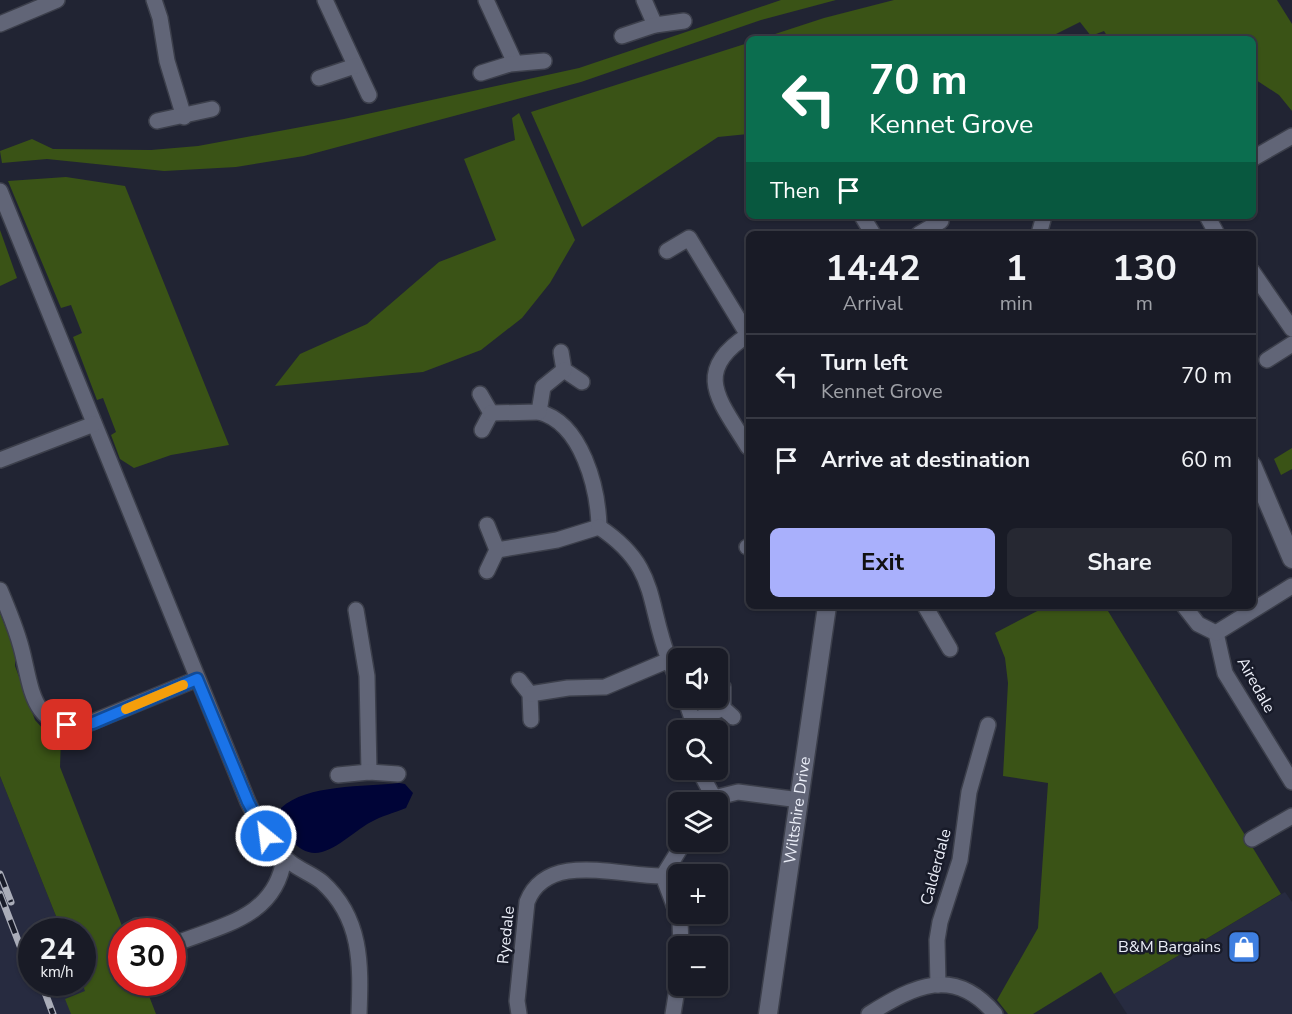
<!DOCTYPE html>
<html lang="en">
<head>
<meta charset="utf-8">
<style>
	:root { --surface:#191b26; --page:#262832; --text:#f1f3f6; --muted:#9fa1a7; --line:#373943; --accent:#a9b0fc }
	body { margin:0; font-family:"Nunito Sans",sans-serif; background:var(--page); color:var(--text); height:100vh; display:flex; flex-direction:column; font-size:22px; white-space:nowrap }
	* { box-sizing:border-box; margin:0 }
	p { font-size:20px; color:var(--muted) }
	.icon { flex:none; width:33px; height:33px; fill:none; stroke:currentColor; stroke-width:2; stroke-linecap:round; stroke-linejoin:round }
	.map { position:relative; flex:1; overflow:hidden }
	.sheet { position:absolute; left:746px; top:231px; width:510px; height:378px; display:flex; flex-direction:column; background:var(--surface); border-radius:9px; box-shadow:0 2px 4px #0004,0 0 0 2px var(--line) }
	.sheet>* { flex:none }
	.banner { position:absolute; left:746px; top:36px; width:510px; height:183px; border-radius:9px; box-shadow:0 2px 4px #0004,0 0 0 2px var(--line); background:#0b6e4f; color:#fff; overflow:hidden }
	.controls { position:absolute; left:668px; top:648px; display:grid; gap:12px }
	.controls a { display:grid; place-items:center; width:60px; height:60px; border-radius:9px; background:var(--surface); box-shadow:0 2px 4px #0004,0 0 0 2px var(--line); font-size:30px }
	.speed { position:absolute; left:18px; top:918px; display:flex; gap:12px; font-size:30px; font-weight:700; text-align:center }
	.speed>* { display:grid; place-content:center; width:78px; height:78px; border-radius:50%; background:var(--surface); box-shadow:0 2px 4px #0004,0 0 0 2px var(--line); line-height:1 }
	.speed small { font-size:15px; font-weight:400 }
	.speed .limit { border:9px solid #d22; background:#fff; color:#111 }
	.pin { position:absolute; display:grid; place-items:center; width:51px; height:51px; color:#fff; margin:-26px; border-radius:12px; box-shadow:0 3px 9px #0006 }
	.me { position:absolute; width:66px; margin:-33px; rotate:331deg; stroke-linejoin:round; filter:drop-shadow(0 0 4px #0008) }
	.turn { display:flex; align-items:center; gap:21px; height:126px; padding:0 24px; font-size:27px }
	.turn .icon { width:78px; height:78px; stroke-width:2.5 }
	.turn b { display:block; font-size:42px; line-height:51px }
	.then { display:flex; align-items:center; height:57px; padding:0 24px; background:#0003; gap:12px; font-size:22px }
	.eta { display:flex; justify-content:space-evenly; align-items:center; height:102px; text-align:center }
	.eta b { font-size:36px; font-weight:700; line-height:42px }
	.action { display:flex; gap:12px; margin-top:auto; padding:12px 24px }
	.action a { flex:1; height:69px; border-radius:9px; background:var(--accent); color:#111; font-size:24px; font-weight:700; line-height:69px; text-align:center }
	.action a+a { background:var(--page); color:var(--text) }
	ul { padding:0; list-style:none }
	li { display:flex; align-items:center; gap:18px; height:84px; padding:0 24px; border-top:2px solid var(--line) }
	li div { flex:1 }
	li b { display:block; font-size:22px }
	li em { font-style:normal }
	.map>svg:first-child { display:block }
	.built { fill:#272b40 }
	.green { fill:#3a5316 }
	.water { fill:#000437 }
	.lines { fill:none; stroke-linecap:round; stroke-linejoin:round }
	.street-casing { stroke:#3c3f4b; stroke-width:18 }
	.secondary-casing { stroke:#3c3f4b; stroke-width:21 }
	.street { stroke:#616577; stroke-width:15 }
	.secondary { stroke:#616577; stroke-width:18 }
	.rail-casing { stroke:#aaadb9; stroke-width:7 }
	.rail { stroke:#181b29; stroke-width:4.5; stroke-dasharray:14; stroke-linecap:butt }
	.route-casing { stroke:#114b97; stroke-width:15 }
	.route { stroke:#1a73e8; stroke-width:10 }
	.slow { stroke:#f59e0b; stroke-width:10 }
	.labels { text-anchor:middle; dominant-baseline:central; stroke-width:5; stroke-linejoin:round; paint-order:stroke }
	.street-label { font-size:16px; fill:#eceff9; stroke:#181b29 }
	.poi-label { font-size:16px; fill:#eceff9; stroke:#181b29; text-anchor:end }
</style>
</head>
<body>
<div class="map">
<svg width="1292" height="1014" viewBox="0 0 1292 1014">
	<rect width="100%" height="100%" fill="#212433"/>
	<g class="built">
		<polygon points="0,776 62,931 32,932 32,982 82,983 104,1014 0,1014"/>
		<polygon points="1285,892 1292,902 1292,1014 1127,1014 1114,994"/>
	</g>
	<g class="green">
		<polygon points="781,0 836,0 761,20 581,82 304,156 236,167 164,171 47,159 2,163 0,151 32,139 53,149 151,150 198,146 344,119 579,68"/>
		<polygon points="894,0 1277,0 1292,24 1292,111 1279,95 1253,78 1252,39 1109,39 1104,31 1091,36 1080,22 1056,34 1017,39 760,39 824,18"/>
		<polygon points="748,43 748,134 718,137 582,227 531,112"/>
		<polygon points="519,113 575,240 550,283 522,318 481,350 423,372 275,386 300,354 367,324 439,262 496,240 464,159 515,140 512,118"/>
		<polygon points="66,177 125,186 229,445 171,455 134,468 120,459 111,435 116,432 103,398 97,400 73,337 82,333 71,305 61,308 8,181"/>
		<polygon points="0,230 17,278 0,286"/>
		<polygon points="1292,448 1292,469 1281,475 1274,459"/>
		<polygon points="1047,606 1116,606 1108,611 1281,894 1114,994 1101,972 1033,1014 1008,1014 997,1000 1038,928 1048,783 1003,776 1008,683 1005,658 995,633"/>
		<polygon points="0,613 15,652 15,666 35,720 44,730 55,733 61,738 60,767 124,931 122,932 122,982 144,983 156,1014 71,1014 65,999 85,991 82,983 82,932 62,931 0,776"/>
	</g>
	<path class="water" d="M399,783L405,784L413,793L406,808C394,813 381,816 371,822C346,835 317,874 290,838C282,827 279,822 281,808C307,784 364,787 399,783Z"/>
	<g class="lines">
		<g class="street-casing">
			<g id="street">
				<polyline points="154,0 160,18 167,61 184,117"/>
				<polyline points="325,0 369,95"/>
				<polyline points="486,0 515,63"/>
				<polyline points="644,0 655,25"/>
				<polyline points="0,24 57,0"/>
				<polyline points="622,36 655,25 684,21"/>
				<polyline points="481,73 510,64 544,61"/>
				<polyline points="319,78 355,66"/>
				<polyline points="157,121 212,109"/>
				<polyline points="1252,159 1292,136"/>
				<path d="M0,191L248,802C259,824 270,848 290,862C300,870 312,874 322,882C362,918 361,964 359,1014"/>
				<polyline points="862,216 873,234"/>
				<polyline points="1207,216 1217,234"/>
				<polyline points="919,234 941,221"/>
				<polyline points="1039,234 1044,216"/>
				<polyline points="667,251 689,238 748,335"/>
				<polyline points="1252,271 1292,329"/>
				<path d="M748,335C690,372 721,402 748,447"/>
				<polyline points="561,352 564,370 582,382"/>
				<polyline points="1267,360 1292,344"/>
				<polyline points="480,394 491,413 482,430"/>
				<path d="M539,412C582,423 598,488 599,527"/>
				<polyline points="491,413 539,412 543,387 564,370"/>
				<polyline points="0,460 94,424"/>
				<polyline points="747,547 748,547"/>
				<polyline points="497,550 557,540 599,527"/>
				<polyline points="487,571 497,550 487,525"/>
				<path d="M0,590C8,609 16,628 21,647C32,687 30,730 85,725L197,679"/>
				<polyline points="925,606 950,649"/>
				<polyline points="1184,606 1198,624 1216,633 1225,673 1292,782"/>
				<polyline points="356,610 367,676 369,772"/>
				<polyline points="1216,633 1292,586"/>
				<polyline points="669,660 678,681"/>
				<polyline points="519,680 530,694 531,720"/>
				<polyline points="723,687 723,708 733,717"/>
				<path d="M530,694L568,688L605,687L669,660C646,600 659,567 599,527"/>
				<polyline points="685,698 696,730"/>
				<polyline points="693,721 723,708"/>
				<polyline points="699,770 714,798 738,792 800,800"/>
				<polyline points="338,775 369,772 398,774"/>
				<polyline points="1252,839 1292,816"/>
				<polyline points="663,876 684,842"/>
				<polyline points="137,926 139,932"/>
				<path d="M172,945C221,925 276,918 284,858"/>
				<polyline points="938,985 937,940 940,922 960,860 969,792 988,725"/>
				<path d="M519,1014L517,1001L527,902C547,850 621,877 663,876L680,921L681,946"/>
				<polyline points="673,1014 678,983"/>
				<path d="M869,1014C914,986 954,965 995,1014"/>
			</g>
		</g>
		<g class="secondary-casing">
			<g id="secondary">
				<polyline points="1252,465 1292,559"/>
				<path id="s1" d="M768,1014L827,606"/>
			</g>
		</g>
		<use href="#street" class="street"/>
		<use href="#secondary" class="secondary"/>
		<g class="rail-casing">
			<g id="rail">
				<polyline points="0,874 11,902"/>
				<polyline points="0,894 32,977"/>
				<polyline points="41,982 53,1014"/>
			</g>
		</g>
		<use href="#rail" class="rail"/>
	</g>
	<g class="lines">
		<g class="route-casing">
			<polyline id="route" points="67,725 93,723 197,679 248,802 266,836"/>
		</g>
		<use href="#route" class="route"/>
		<polyline class="slow" points="126,709 183,685"/>
	</g>
	<defs>
		<g id="shop-square" transform="scale(1.725)"><rect x="-9" y="-9" width="18" height="18" rx="4" fill="#3f7fe0" stroke="#181b29"/><path d="M-5-2.5h2.3a2.7 3.5 0 0 1 5.4 0H5L5.5 6h-11ZM-1.5-2.5h3a1.5 2.3 0 0 0-3 0Z" fill="#fff"/></g>
	</defs>
	<g fill-rule="evenodd">
		<use href="#shop-square" x="1244" y="947"/>
	</g>
	<g class="labels">
		<g class="street-label">
			<text transform="translate(1256 685) rotate(61)">Airedale</text>
			<text stroke="none"><textPath href="#s1" startOffset="206">Wiltshire Drive</textPath></text>
			<text transform="translate(936 867) rotate(-75)">Calderdale</text>
			<text transform="translate(506 935) rotate(-84)">Ryedale</text>
		</g>
		<g class="poi-label">
			<text x="1221" y="947">B&amp;M Bargains</text>
		</g>
	</g>
</svg>
<div class="controls">
<a><svg class="icon" aria-label="sound" viewBox="0 0 24 24"><path d="M4 9h4l5-4v14l-5-4H4zM17 9q2 3 0 6"/></svg></a>
<a><svg class="icon" aria-label="search" viewBox="0 0 24 24"><circle cx="10" cy="10" r="6"/><path d="M15 15l6 6"/></svg></a>
<a><svg class="icon" aria-label="layers" viewBox="0 0 24 24"><path d="M12 4l9 5-9 5-9-5zM3 14l9 5 9-5"/></svg></a>
<a>+</a>
<a>−</a>
</div>
<div class="speed"><div>24<small>km/h</small></div><div class="limit">30</div></div>
<div class="pin" style="left:67px;top:725px;background:#d93025"><svg class="icon" aria-label="arrive" viewBox="0 0 24 24"><path d="M6 21V4h12l-3 4 3 4H6"/></svg></div>
<svg class="me" style="left:266px;top:836px" viewBox="-20 -20 40 40"><circle r="17" fill="#1a73e8" stroke="#fff" stroke-width="3"/><path d="M0-11L8 9 0 5-8 9z" fill="#fff"/></svg>
<div class="banner">
<div class="turn"><svg class="icon" aria-label="left" viewBox="0 0 24 24"><path d="M17 20v-9H6M10 6l-5 5 5 5"/></svg><div><b>70 m</b>Kennet Grove</div></div>
<div class="then">Then<svg class="icon" aria-label="arrive" viewBox="0 0 24 24"><path d="M6 21V4h12l-3 4 3 4H6"/></svg></div>
</div>
<section class="sheet">
<div class="eta">
<div><b>14:42</b><p>Arrival</p></div>
<div><b>1</b><p>min</p></div>
<div><b>130</b><p>m</p></div>
</div>
<ul>
<li><svg class="icon" aria-label="left" viewBox="0 0 24 24"><path d="M17 20v-9H6M10 6l-5 5 5 5"/></svg><div><b>Turn left</b><p>Kennet Grove</p></div><em>70 m</em></li>
<li><svg class="icon" aria-label="arrive" viewBox="0 0 24 24"><path d="M6 21V4h12l-3 4 3 4H6"/></svg><div><b>Arrive at destination</b></div><em>60 m</em></li>
</ul>
<div class="action"><a>Exit</a><a>Share</a></div>
</section>
</div>
</body>
</html>
